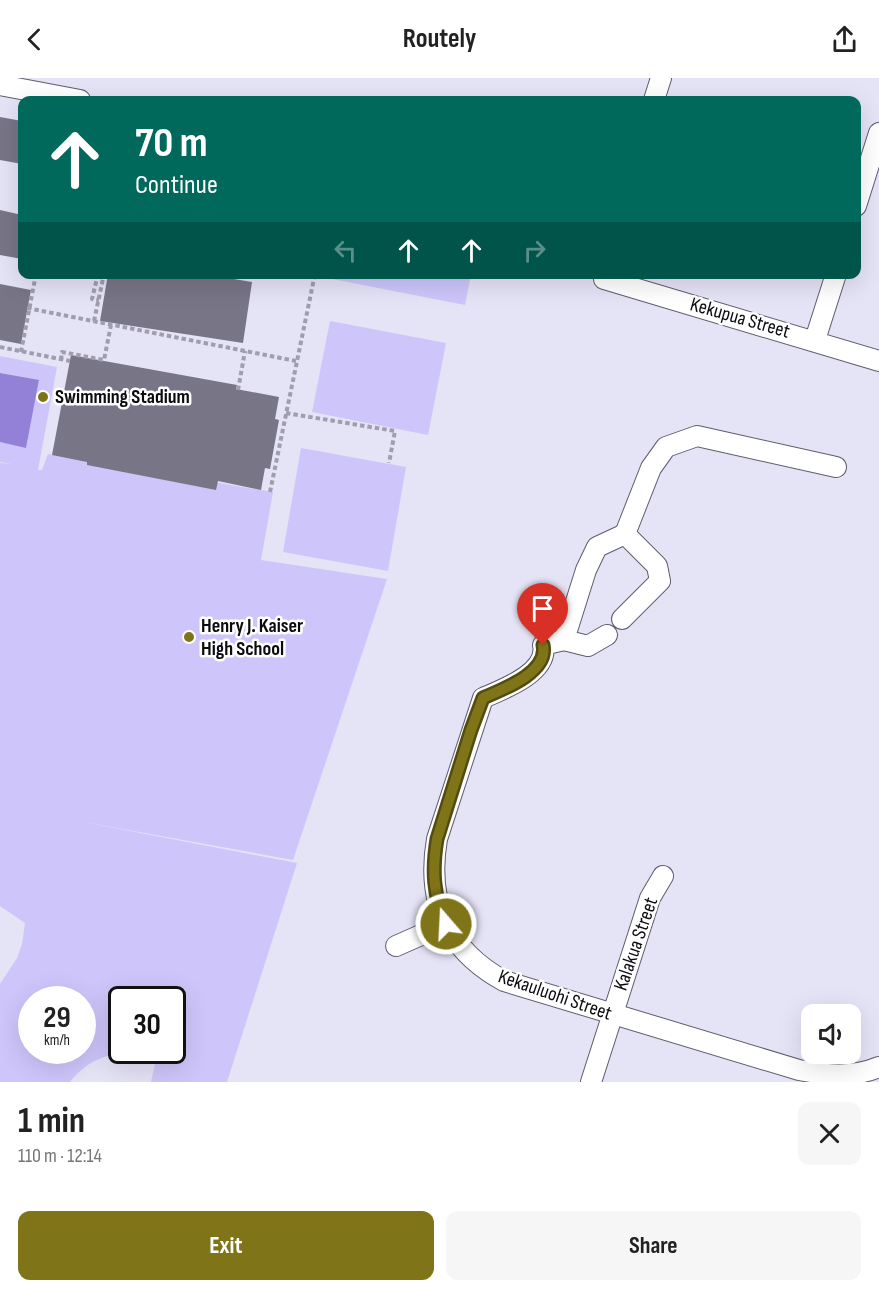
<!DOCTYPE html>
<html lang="en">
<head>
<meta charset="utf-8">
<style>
	:root { --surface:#fff; --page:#f6f6f6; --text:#222; --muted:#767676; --accent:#7f7518 }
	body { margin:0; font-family:"Sofia Sans Condensed",sans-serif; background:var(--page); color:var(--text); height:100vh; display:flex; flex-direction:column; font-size:22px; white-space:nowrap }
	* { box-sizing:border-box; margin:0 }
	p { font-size:20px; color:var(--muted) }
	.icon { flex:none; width:33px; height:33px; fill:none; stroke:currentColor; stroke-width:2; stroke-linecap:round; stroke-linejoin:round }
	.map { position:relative; height:1004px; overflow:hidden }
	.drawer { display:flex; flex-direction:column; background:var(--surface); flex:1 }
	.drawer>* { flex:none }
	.top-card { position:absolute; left:18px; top:18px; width:843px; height:183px; border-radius:12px; box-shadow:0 6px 24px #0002; background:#00695c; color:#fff; overflow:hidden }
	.controls { position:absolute; left:801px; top:926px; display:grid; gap:12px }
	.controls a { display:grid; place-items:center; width:60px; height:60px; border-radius:12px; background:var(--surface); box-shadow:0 6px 24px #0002; font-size:30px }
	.speed { position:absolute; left:18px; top:908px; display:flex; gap:12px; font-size:30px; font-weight:700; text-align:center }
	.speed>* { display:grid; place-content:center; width:78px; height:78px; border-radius:50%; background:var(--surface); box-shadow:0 6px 24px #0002; line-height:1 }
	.speed small { font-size:15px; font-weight:400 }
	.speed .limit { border:3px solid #111; border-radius:9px; background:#fff; color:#111 }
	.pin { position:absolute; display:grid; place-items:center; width:51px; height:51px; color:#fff; margin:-62px -26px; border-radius:50% 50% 50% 0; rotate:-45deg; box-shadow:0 0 6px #0007 }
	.pin .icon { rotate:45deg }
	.me { position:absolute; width:66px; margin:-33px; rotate:341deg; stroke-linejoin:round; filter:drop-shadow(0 0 4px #0008) }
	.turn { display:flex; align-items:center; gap:21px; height:126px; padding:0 18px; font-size:27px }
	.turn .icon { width:78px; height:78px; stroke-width:2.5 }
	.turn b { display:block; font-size:42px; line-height:51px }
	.lanes { display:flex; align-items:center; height:57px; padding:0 18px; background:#0003; justify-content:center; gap:30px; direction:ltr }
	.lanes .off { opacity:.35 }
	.round { display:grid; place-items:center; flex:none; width:63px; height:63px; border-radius:12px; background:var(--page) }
	.head { display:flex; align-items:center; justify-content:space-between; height:102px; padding:0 18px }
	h1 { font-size:36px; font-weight:700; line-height:45px }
	.action { display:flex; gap:12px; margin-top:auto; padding:12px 18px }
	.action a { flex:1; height:69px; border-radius:12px; background:var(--accent); color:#fff; font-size:24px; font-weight:700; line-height:69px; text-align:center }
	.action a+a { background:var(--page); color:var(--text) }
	header { display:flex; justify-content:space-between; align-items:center; height:78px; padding:0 18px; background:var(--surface); font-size:27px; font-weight:700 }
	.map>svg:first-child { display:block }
	.green { fill:#cec6fb; fill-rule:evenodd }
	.water { fill:#9281d6 }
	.building { fill:#787587 }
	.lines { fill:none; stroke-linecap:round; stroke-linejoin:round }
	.minor-casing { stroke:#5e5c6d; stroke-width:22 }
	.path { stroke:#a09ead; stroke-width:4; stroke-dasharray:4.5 3; stroke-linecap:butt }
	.minor { stroke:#fff; stroke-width:20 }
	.route-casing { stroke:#534c10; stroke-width:15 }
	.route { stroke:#7f7518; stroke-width:10 }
	.poi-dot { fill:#7f7518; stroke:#fff; stroke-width:2 }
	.labels { text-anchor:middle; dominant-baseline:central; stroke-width:5; stroke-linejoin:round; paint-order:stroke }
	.street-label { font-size:20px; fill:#0b0b11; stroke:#fff }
	.poi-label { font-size:20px; font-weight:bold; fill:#0b0b11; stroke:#fff; text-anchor:start }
</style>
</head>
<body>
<header><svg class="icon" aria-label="back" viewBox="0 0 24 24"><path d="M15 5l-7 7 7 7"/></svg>Routely<svg class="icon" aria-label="share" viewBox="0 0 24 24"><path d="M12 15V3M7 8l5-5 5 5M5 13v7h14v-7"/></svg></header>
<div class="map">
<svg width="879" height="1004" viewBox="0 0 879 1004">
	<rect width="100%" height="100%" fill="#e5e3f6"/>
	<g class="green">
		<polygon points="317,196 471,196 471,197 465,227 317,198"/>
		<polygon points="330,243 446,265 428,357 312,334"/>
		<path d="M0,278L57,289L38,392H42L48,376L273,414L261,482L387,501L293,782L78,743L297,785L227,1004H151L156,981C124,969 91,976 70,1004H0V906L17,880L22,866L25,845L0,828V385L12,386L0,384V364L26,369L39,303L0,295ZM32,921H82V972H32ZM122,921H172V972H122Z"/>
		<polygon points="301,370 406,389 388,493 283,474"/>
	</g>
	<polygon class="water" points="0,295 39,302 26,370 0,364"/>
	<g class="building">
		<polygon points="0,39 22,43 22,86 0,82"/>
		<polygon points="0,132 22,137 22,181 0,177"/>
		<polygon points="108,196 204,196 252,204 243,265 100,243"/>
		<polygon points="0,206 31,212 21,266 0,262"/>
		<polygon points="71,277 237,307 236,311 279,319 275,341 279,342 270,391 265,390 261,412 218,403 216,412 87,387 87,384 52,377"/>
	</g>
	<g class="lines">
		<g class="minor-casing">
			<g id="minor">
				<polyline points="0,7 80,22"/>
				<polyline points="654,22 661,0"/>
				<polyline points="856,128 879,55"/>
				<polyline points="605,196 604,201 879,283"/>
				<polyline points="815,262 836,196"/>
				<polyline points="625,456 651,390 666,369 697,358 836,389"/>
				<polyline points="607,557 588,568 564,562 586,492 597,469 625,456 657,488 660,503 622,541"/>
				<path d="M564,562L543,567C549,594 504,611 483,620L437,761C426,825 448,872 504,903L799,992C826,997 853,1000 879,989"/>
				<polyline points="396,868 446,846"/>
				<polyline points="591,1004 650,820 663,798"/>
			</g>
		</g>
		<g class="path">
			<polyline points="98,196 92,221 99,222"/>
			<polyline points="27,230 296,283"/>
			<polyline points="94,243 104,196"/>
			<polyline points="0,269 70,283"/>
			<polyline points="21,274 36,196"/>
			<polyline points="61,282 62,274 104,282 111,247"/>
			<polyline points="238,312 245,273"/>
			<polyline points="286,335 395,353 389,385"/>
			<polyline points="270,414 315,196"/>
		</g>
		<use href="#minor" class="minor"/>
	</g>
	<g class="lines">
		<g class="route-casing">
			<path id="route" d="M446,846C433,818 432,791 437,761L471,652L483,620C504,611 549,594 543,567"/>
		</g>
		<use href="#route" class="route"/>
	</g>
	<g class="poi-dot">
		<circle cx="43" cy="319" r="6"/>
		<circle cx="189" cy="559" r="6"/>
	</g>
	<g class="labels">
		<g class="street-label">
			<text transform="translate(740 240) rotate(16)">Kekupua Street</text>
			<text transform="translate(636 866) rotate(-71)">Kalakua Street</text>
			<text transform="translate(555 917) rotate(19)">Kekauluohi Street</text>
		</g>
		<g class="poi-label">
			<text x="55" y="319">Swimming Stadium</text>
			<text x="201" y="548">Henry J. Kaiser<tspan x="201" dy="23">High School</tspan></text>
		</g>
	</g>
</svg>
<div class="controls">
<a><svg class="icon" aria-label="sound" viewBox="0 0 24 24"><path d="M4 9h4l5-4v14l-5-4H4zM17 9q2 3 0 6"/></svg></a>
</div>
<div class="speed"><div>29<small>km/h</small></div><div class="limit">30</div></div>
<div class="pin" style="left:543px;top:567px;background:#d93025"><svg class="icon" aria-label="arrive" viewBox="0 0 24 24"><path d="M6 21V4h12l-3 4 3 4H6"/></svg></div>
<svg class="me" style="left:446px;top:846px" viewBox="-20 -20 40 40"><circle r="17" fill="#7f7518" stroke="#fff" stroke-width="3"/><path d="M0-11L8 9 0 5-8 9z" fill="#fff"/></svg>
<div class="top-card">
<div class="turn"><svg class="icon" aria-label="ahead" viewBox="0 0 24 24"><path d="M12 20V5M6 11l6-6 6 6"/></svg><div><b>70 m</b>Continue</div></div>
<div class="lanes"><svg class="icon off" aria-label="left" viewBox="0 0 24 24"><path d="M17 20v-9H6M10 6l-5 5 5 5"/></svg><svg class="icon" aria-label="ahead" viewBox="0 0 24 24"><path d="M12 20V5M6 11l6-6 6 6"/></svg><svg class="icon" aria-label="ahead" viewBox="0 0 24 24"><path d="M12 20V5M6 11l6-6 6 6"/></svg><svg class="icon off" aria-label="right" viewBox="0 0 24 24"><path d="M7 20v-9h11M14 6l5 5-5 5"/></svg></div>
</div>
</div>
<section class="drawer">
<div class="head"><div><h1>1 min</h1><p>110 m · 12:14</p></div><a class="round"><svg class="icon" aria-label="close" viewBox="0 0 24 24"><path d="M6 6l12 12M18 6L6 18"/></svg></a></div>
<div class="action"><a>Exit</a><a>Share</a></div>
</section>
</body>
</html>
